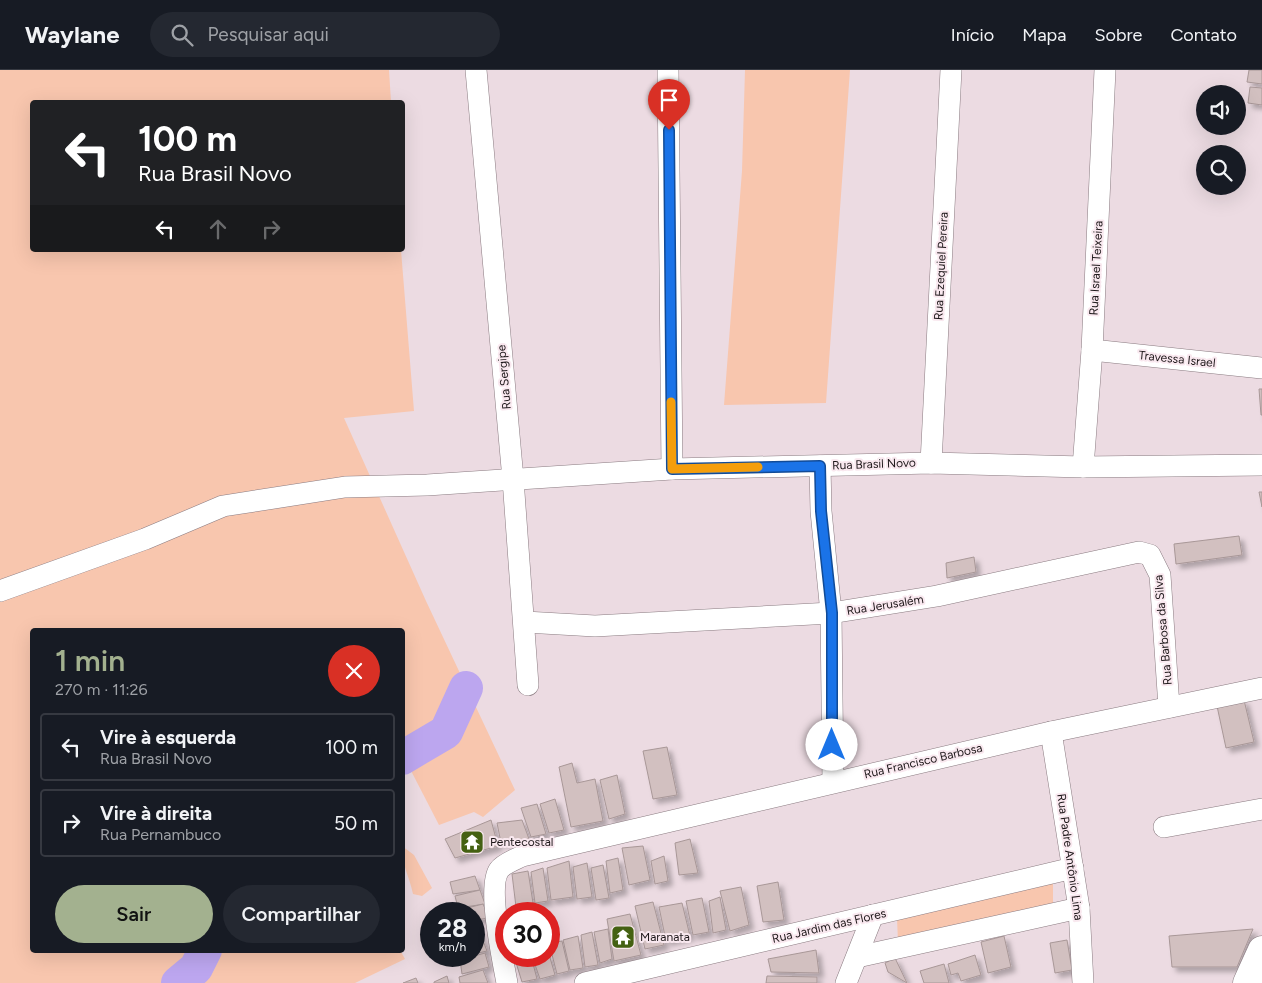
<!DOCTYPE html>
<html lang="pt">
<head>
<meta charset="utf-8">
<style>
	:root { --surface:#171b24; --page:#242831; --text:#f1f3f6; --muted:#9ea1a6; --line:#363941; --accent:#a3b18f }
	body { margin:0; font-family:Figtree,sans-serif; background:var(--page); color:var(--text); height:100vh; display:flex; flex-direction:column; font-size:19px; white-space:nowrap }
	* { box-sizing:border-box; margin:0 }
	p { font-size:16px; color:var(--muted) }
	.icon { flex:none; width:28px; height:28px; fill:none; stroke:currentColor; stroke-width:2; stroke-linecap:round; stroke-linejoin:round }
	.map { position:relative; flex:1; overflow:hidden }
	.panel { position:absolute; left:30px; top:558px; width:375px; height:325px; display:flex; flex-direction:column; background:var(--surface); border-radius:5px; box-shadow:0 5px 20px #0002 }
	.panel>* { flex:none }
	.banner { position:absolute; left:30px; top:30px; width:375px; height:152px; border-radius:5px; box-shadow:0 5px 20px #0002; background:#202124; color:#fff; overflow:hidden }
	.buttons { position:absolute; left:1196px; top:15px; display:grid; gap:10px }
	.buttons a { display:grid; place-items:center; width:50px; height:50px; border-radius:50%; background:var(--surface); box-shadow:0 5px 20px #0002; font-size:25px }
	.speed { position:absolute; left:420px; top:832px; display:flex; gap:10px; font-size:25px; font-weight:700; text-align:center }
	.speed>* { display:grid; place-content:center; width:65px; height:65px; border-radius:50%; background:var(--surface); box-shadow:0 5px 20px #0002; line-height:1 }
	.speed small { font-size:12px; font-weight:400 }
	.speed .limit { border:8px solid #d22; background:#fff; color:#111 }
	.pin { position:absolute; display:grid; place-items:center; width:42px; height:42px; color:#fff; margin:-51px -21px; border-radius:50% 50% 50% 0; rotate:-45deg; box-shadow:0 0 5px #0007 }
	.pin .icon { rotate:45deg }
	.me { position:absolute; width:55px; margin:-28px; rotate:0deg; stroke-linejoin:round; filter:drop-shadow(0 0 4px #0008) }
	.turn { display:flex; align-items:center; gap:18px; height:105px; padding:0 25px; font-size:22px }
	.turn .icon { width:65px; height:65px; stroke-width:2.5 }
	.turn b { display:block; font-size:35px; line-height:42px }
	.lanes { display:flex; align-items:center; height:48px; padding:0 25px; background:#0003; justify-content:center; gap:25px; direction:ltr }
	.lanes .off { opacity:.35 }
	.round { display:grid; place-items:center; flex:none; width:52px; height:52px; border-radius:26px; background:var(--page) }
	.head { display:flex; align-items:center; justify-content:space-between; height:85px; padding:0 25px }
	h1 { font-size:30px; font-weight:600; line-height:38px; color:var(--accent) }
	.primary-button { display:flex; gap:10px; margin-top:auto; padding:10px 25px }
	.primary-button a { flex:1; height:58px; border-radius:30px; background:var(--accent); color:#111; font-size:20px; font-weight:600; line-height:58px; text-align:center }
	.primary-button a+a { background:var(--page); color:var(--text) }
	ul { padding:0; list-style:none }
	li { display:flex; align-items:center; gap:15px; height:68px; margin:0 10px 8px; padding:0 15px; border:2px solid var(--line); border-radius:5px }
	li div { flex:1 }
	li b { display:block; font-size:19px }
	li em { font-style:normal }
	header { display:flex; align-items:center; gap:30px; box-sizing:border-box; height:70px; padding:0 25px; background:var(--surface); border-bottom:1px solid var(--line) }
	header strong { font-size:24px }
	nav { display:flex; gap:28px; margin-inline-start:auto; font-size:18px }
	.search { width:350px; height:45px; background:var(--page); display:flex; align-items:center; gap:12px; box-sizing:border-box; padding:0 18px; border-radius:28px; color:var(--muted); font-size:19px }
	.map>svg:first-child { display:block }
	.green { fill:#f8c6ae }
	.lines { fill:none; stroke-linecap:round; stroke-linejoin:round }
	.river { stroke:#bca6ef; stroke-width:34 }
	.building { fill:#d2c0c0; stroke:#a89797; filter:url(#shadow) }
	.street-casing { stroke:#8a7b81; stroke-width:22 }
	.secondary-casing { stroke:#8a7b81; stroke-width:29 }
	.street { stroke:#fff; stroke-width:21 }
	.secondary { stroke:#fff; stroke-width:28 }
	.route-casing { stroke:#114b97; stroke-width:12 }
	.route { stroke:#1a73e8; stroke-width:9 }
	.slow { stroke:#f59e0b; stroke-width:9 }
	.labels { text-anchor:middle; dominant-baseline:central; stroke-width:4; stroke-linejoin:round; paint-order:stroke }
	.street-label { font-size:12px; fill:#1d1719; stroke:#f9e8ef }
	.poi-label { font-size:12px; fill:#1d1719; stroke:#f9e8ef; text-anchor:start }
</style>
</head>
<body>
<header>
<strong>Waylane</strong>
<div class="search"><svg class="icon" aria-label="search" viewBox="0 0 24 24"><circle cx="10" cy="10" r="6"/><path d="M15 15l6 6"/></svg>Pesquisar aqui</div>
<nav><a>Início</a><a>Mapa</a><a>Sobre</a><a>Contato</a></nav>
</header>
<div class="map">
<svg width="1262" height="913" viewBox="0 0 1262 913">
	<defs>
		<filter id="shadow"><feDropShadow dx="4.5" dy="4.5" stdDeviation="2.5" flood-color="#0004"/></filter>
	</defs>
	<rect width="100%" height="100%" fill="#ecdbe2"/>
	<g class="green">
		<polygon points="0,0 389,0 391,32 32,32 32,180 401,180 414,341 344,348 426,531 515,720 483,747 474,742 439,755 407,693 403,695 402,560 32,560 32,880 400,880 405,889 355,913 0,913"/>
		<polygon points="745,0 850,0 826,333 724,335 742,101"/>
		<path d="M402,776L414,785L432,818L422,826L413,824C409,805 402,796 402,776Z"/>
		<polygon points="1053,812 1053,837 898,872 897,848"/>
	</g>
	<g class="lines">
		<g class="river">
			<polyline points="402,688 446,662 466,618"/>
			<polyline points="178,913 196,898 205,880"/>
		</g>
	</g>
	<g class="building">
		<polygon points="1249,0 1262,0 1262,14 1247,12"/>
		<polygon points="1250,17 1262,18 1262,35 1248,33"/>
		<polygon points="1259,319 1262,319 1262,345 1261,345"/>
		<polygon points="1259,422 1262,422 1262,437"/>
		<polygon points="1239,466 1242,485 1176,494 1174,474"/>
		<polygon points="974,487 976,502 947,508 946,493"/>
		<polygon points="1244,630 1254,672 1226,678 1217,636"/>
		<polygon points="667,677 677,725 653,729 643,681"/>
		<polygon points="572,693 577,713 595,709 603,751 571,757 559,697"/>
		<polygon points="617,705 625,744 609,749 600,710"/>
		<polygon points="555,729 564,760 549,763 540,734"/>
		<polygon points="537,734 546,764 531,767 521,738"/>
		<polygon points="491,750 498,776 455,788 445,769"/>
		<polygon points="522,750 529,769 501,773 497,753"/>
		<polygon points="690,769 698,803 679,805 675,773"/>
		<polygon points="643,776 650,810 629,815 622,778"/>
		<polygon points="664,786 668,811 655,814 651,791"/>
		<polygon points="618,788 623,820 610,823 606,791"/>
		<polygon points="569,791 573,827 551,830 547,798"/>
		<polygon points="587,793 592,827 577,829 573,797"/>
		<polygon points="603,795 609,828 596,830 591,798"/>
		<polygon points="543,798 548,831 535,833 531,802"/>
		<polygon points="528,801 533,833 516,837 512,804"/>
		<polygon points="475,806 480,820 453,824 450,812"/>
		<polygon points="778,812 784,850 763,852 757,816"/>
		<polygon points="741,817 749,855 730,861 720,821"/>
		<polygon points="480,820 485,834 458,838 455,826"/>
		<polygon points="720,827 726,860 713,863 709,831"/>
		<polygon points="702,828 709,862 693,865 686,831"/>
		<polygon points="653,832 664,875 645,879 635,836"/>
		<polygon points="682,833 690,866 666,871 659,837"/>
		<polygon points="483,834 489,848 474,850 474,844 460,844 459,840"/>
		<polygon points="630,844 641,885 614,891 607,849"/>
		<polygon points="474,852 481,866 474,868"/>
		<polygon points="608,859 612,889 600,893 594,862"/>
		<polygon points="1253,859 1237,897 1172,897 1169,866"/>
		<polygon points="592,862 598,895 585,897 581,865"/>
		<polygon points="578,866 583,898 570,900 563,870"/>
		<polygon points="1004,866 1011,897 988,903 981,872"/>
		<polygon points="482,868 487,881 474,884 474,870"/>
		<polygon points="1067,870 1072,900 1055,903 1050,873"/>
		<polygon points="562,871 569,901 557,904 549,873"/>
		<polygon points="816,880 819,903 771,902 768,889"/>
		<polygon points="485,883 489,897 462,904 460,890"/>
		<polygon points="549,884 555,905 540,909 532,886 549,886"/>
		<polygon points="975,885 981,905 961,911 958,903 951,905 948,894"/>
		<polygon points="514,886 531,886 537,909 522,912"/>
		<polygon points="895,888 907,913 888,902 885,893"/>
		<polygon points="944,894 949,913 924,913 920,901"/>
		<polygon points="483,900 488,913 460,913 459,907"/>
		<polygon points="447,906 449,913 434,913 434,912"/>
		<polygon points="767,906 817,907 817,913 766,913"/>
		<polygon points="416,908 418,913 403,913"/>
	</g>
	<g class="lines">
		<g class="street-casing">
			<g id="street">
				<polyline points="476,0 513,409 528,615"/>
				<polyline points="668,0 672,399"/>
				<polyline points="1092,280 1262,298"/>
				<polyline points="931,393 951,0"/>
				<polyline points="820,396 821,441 831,543 833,712"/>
				<polyline points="1083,397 1092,280 1105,0"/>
				<polyline points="0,521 145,469 223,436 345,417 427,415 672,399 931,393 1083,397 1262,395"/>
				<polyline points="525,552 595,556 831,543 937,526 1139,482 1150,485 1160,505 1169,637"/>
				<polyline points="1051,662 1079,838 1083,913"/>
				<polyline points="1164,757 1262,739"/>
				<polyline points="857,887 1079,838"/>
				<path d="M507,913C503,891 487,817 499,800C503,794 516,789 522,786L1051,662L1262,618"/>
				<polyline points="585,913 1073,798"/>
				<polyline points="846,913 873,845"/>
			</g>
		</g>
		<g class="secondary-casing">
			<polyline id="secondary" points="1247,913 1262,880"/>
		</g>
		<use href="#street" class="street"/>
		<use href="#secondary" class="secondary"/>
	</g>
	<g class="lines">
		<g class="route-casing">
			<polyline id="route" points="669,60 672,399 820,396 821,441 832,543 832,675"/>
		</g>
		<use href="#route" class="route"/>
		<polyline class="slow" points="671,332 672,399 758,397"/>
	</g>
	<defs>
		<g id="temple-square" transform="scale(1.25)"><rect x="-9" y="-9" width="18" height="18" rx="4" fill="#446112" stroke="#f9e8ef"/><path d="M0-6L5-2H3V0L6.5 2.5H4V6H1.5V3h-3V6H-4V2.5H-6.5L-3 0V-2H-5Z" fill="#fff"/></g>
	</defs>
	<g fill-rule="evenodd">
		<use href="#temple-square" x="472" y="772"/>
		<use href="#temple-square" x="623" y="867"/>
	</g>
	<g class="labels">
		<g class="street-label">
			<text transform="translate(941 196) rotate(-87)">Rua Ezequiel Pereira</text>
			<text transform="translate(1096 198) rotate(-87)">Rua Israel Teixeira</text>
			<text transform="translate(1177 289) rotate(6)">Travessa Israel</text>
			<text transform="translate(504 307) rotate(-95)">Rua Sergipe</text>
			<text transform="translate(874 394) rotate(-2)">Rua Brasil Novo</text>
			<text transform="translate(885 535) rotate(-9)">Rua Jerusalém</text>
			<text transform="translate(1163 560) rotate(-95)">Rua Barbosa da Silva</text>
			<text transform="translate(923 691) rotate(-13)">Rua Francisco Barbosa</text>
			<text transform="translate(1070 787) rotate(82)">Rua Padre Antônio Lima</text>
			<text transform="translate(829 856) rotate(-13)">Rua Jardim das Flores</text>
		</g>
		<g class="poi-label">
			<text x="490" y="772">Pentecostal</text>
			<text x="640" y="867">Maranata</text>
		</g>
	</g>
</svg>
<div class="buttons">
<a><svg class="icon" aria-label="sound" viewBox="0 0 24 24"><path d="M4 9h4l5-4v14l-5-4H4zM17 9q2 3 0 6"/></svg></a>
<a><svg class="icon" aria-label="search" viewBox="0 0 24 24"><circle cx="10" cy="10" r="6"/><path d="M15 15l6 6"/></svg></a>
</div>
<div class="speed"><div>28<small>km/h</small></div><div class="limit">30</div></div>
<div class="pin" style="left:669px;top:60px;background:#d93025"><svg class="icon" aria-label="arrive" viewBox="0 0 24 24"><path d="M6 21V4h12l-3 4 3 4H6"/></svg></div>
<svg class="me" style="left:832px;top:675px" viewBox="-20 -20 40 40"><circle r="19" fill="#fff"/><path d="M0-13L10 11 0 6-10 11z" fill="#1a73e8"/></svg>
<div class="banner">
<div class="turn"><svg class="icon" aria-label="left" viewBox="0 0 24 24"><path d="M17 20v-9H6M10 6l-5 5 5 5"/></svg><div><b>100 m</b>Rua Brasil Novo</div></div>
<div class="lanes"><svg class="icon" aria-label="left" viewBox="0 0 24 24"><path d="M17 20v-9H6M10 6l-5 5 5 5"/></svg><svg class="icon off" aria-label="ahead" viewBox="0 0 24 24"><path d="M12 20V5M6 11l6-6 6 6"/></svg><svg class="icon off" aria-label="right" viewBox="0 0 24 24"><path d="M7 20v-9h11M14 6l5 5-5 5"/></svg></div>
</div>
<section class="panel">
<div class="head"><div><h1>1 min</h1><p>270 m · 11:26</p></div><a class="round" style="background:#d93025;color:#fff"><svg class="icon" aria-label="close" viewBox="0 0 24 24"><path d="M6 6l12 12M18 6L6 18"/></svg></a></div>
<ul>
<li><svg class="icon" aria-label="left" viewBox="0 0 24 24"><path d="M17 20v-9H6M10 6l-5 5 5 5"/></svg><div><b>Vire à esquerda</b><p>Rua Brasil Novo</p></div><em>100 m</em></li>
<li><svg class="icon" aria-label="right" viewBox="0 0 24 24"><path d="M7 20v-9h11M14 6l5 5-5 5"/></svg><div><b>Vire à direita</b><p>Rua Pernambuco</p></div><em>50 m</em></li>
</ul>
<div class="primary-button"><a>Sair</a><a>Compartilhar</a></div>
</section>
</div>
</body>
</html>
